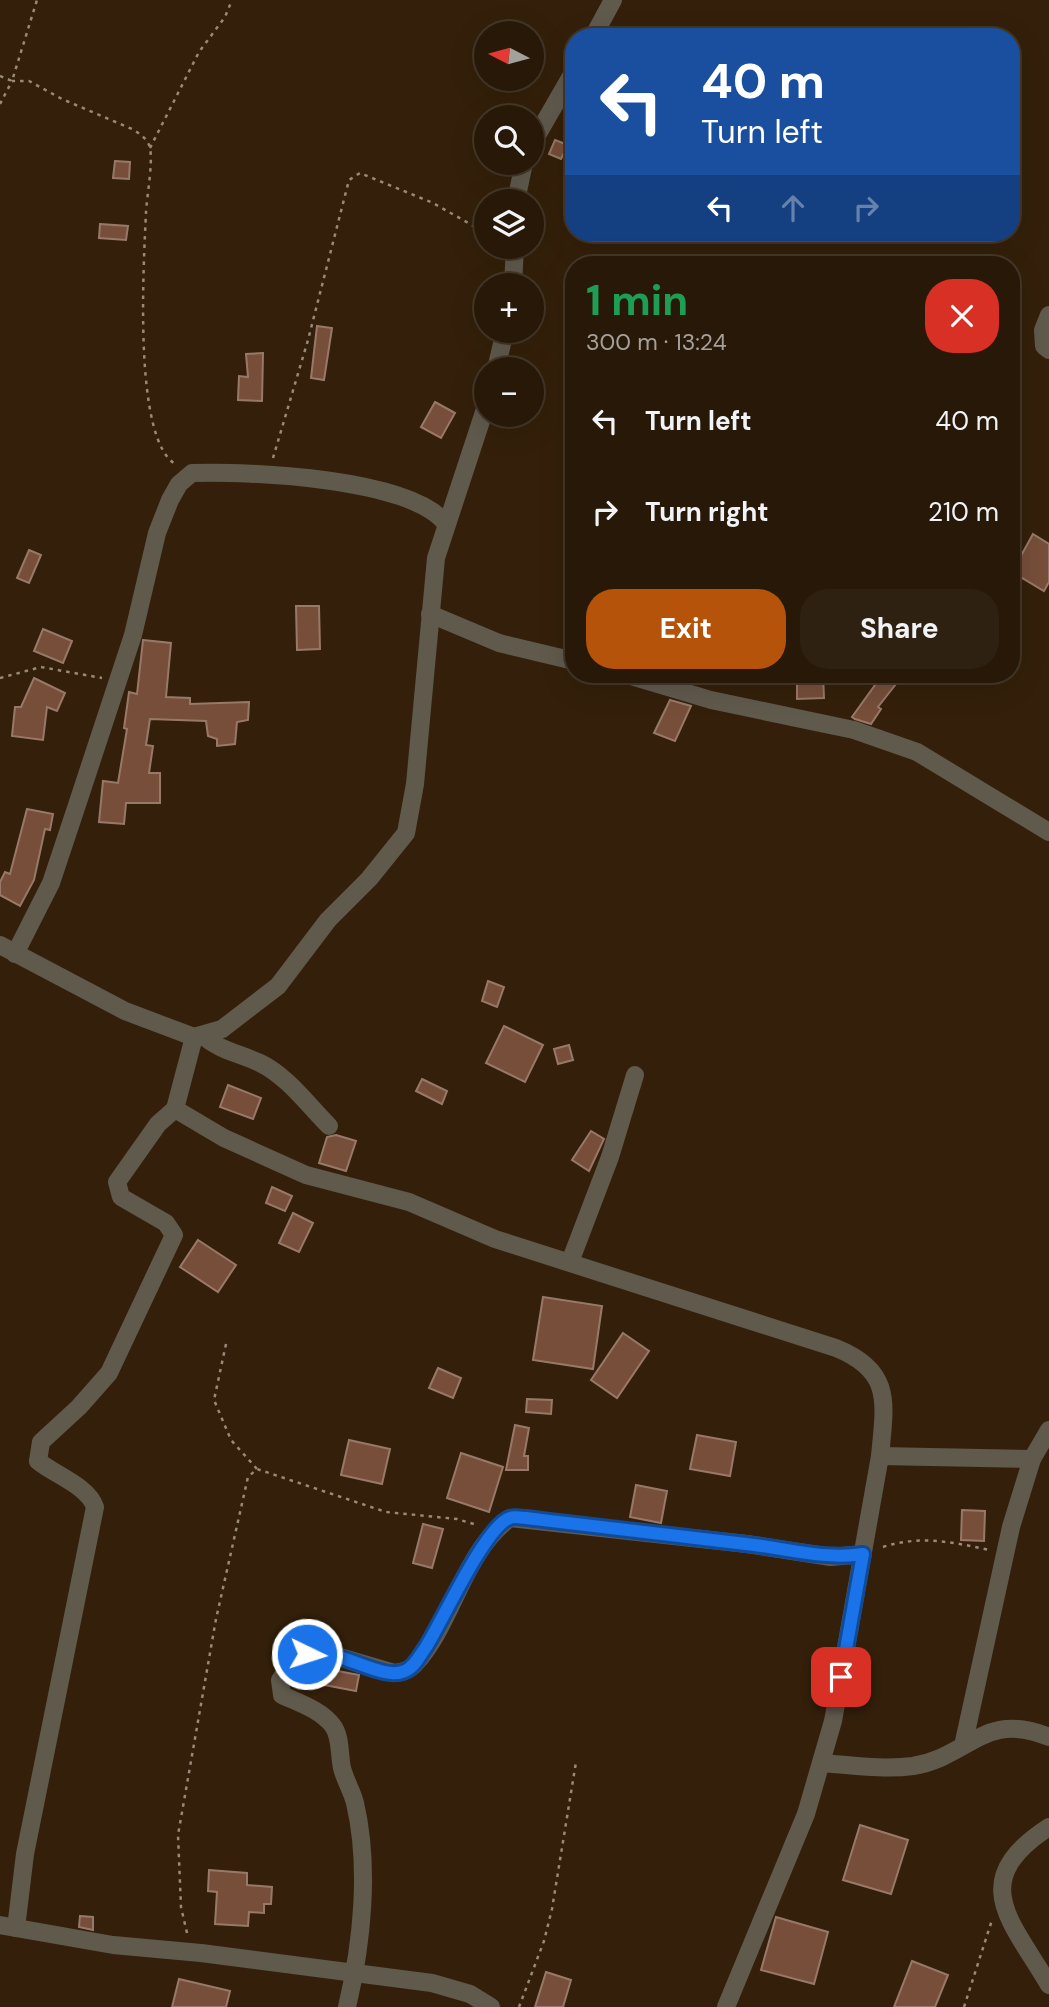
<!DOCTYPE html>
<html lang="en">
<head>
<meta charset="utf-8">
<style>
	:root { --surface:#271808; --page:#2f2112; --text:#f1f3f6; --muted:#a4a09c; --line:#433729; --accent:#b45309 }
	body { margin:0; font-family:"DM Sans",sans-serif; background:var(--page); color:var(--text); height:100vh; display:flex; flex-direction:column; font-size:26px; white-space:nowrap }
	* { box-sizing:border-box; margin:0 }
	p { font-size:23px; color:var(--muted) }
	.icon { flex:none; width:38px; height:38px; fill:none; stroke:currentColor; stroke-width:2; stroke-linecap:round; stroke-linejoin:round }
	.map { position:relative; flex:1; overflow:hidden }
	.side { position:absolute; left:565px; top:256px; width:455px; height:427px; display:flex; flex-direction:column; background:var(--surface); border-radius:28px; box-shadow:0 7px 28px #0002,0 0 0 2px var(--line) }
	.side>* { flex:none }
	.top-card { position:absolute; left:565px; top:28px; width:455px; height:214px; border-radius:28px; box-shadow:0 7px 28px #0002,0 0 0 2px var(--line); background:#1a4fa0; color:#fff; overflow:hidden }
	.needle { width:46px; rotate:276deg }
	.tools { position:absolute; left:474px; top:21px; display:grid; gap:14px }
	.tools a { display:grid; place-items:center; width:70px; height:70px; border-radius:50%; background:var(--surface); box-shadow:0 7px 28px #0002,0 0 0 2px var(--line); font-size:35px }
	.pin { position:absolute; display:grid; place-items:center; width:60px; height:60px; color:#fff; margin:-30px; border-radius:14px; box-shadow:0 4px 10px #0006 }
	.me { position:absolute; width:77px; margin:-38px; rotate:94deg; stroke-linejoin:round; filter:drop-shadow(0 0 5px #0008) }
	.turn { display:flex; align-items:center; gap:24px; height:147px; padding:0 21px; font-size:32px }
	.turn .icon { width:91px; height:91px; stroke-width:2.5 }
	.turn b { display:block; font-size:49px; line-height:60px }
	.lanes { display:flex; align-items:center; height:66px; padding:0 21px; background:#0003; justify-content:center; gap:35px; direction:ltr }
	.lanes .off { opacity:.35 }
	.round { display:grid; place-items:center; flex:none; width:74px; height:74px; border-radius:28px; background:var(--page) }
	.head { display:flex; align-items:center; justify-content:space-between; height:119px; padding:0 21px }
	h1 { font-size:42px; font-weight:700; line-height:52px; color:#1e9e55 }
	.action { display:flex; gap:14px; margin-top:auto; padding:14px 21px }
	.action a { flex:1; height:80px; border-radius:28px; background:var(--accent); color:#fff; font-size:28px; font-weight:700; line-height:80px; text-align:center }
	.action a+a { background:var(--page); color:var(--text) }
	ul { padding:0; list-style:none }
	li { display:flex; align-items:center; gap:21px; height:91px; padding:0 21px }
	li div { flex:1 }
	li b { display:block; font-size:26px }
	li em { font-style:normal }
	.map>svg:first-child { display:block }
	.building { fill:#764e3a; stroke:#987969; stroke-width:2 }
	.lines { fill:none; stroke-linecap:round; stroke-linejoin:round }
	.path { stroke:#998979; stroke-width:2.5; stroke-dasharray:3.5 5; stroke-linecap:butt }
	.minor { stroke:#605a4d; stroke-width:18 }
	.route-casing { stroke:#114b97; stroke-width:18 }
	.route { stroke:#1a73e8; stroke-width:12 }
</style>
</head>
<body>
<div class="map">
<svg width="1049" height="2007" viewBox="0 0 1049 2007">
	<rect width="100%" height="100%" fill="#34200a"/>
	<g class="building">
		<polygon points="555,140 568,145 561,159 549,154"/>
		<polygon points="115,161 130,162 129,179 113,178"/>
		<polygon points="100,224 128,226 126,240 99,238"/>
		<polygon points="317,326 332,328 324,380 311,378"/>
		<polygon points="263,353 262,401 238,400 239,376 248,377 246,354"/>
		<polygon points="435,402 455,413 441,438 421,427"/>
		<polygon points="1033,534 1049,544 1049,582 1044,591 1012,572"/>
		<polygon points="29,550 41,555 29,583 17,578"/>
		<polygon points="296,606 319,606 320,649 297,650"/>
		<polygon points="43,629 72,641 63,663 34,651"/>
		<polygon points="143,640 171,643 166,697 190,698 190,704 249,702 248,720 237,722 235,744 217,746 217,739 208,736 206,721 150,719 146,745 153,746 149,773 160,773 160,803 126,803 124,824 99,822 103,781 118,783 127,729 124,728 129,692 137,694"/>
		<polygon points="797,674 823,674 824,698 797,699"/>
		<polygon points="883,674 896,684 878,707 881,709 871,724 855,719 852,717"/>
		<polygon points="34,678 65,693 57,711 47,707 43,740 12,736 15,707 21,707"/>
		<polygon points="670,700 691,706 675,741 654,733"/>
		<polygon points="27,809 53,814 50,830 45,829 34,880 20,906 0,895 0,882 5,872 10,874"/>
		<polygon points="488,981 504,987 497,1007 482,1001"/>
		<polygon points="504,1026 543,1045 525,1082 486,1063"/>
		<polygon points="569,1045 573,1060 558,1064 554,1049"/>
		<polygon points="422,1079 447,1091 442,1104 416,1091"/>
		<polygon points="228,1085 261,1098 253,1119 220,1107"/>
		<polygon points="591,1131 604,1139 589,1171 572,1160"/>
		<polygon points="336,1135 356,1141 346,1171 319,1163 327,1137"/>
		<polygon points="272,1187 292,1196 285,1211 266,1203"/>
		<polygon points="293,1213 313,1223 299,1252 279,1243"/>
		<polygon points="198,1240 236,1265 218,1292 180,1267"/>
		<polygon points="543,1297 602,1306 593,1369 533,1360"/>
		<polygon points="623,1333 649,1351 617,1398 591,1380"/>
		<polygon points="438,1368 461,1378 453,1398 429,1388"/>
		<polygon points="527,1399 552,1400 551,1414 526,1412"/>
		<polygon points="515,1425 529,1428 524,1456 528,1456 528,1470 506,1470"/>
		<polygon points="697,1435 736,1442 730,1476 690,1469"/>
		<polygon points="349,1440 390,1449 382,1484 341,1475"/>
		<polygon points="461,1453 503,1467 489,1512 447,1498"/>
		<polygon points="636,1485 667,1491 661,1523 630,1517"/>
		<polygon points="962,1510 985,1511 984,1541 961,1540"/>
		<polygon points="423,1524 443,1529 432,1568 413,1563"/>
		<polygon points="322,1668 359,1675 356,1691 319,1684"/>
		<polygon points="860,1825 908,1840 891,1894 843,1880"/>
		<polygon points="209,1870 247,1873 247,1885 272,1887 271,1904 264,1904 264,1913 249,1912 248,1926 215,1924 217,1892 208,1891"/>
		<polygon points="80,1916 93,1917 93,1930 79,1927"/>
		<polygon points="776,1917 828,1932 814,1984 761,1970"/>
		<polygon points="912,1961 948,1975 935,2007 894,2007"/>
		<polygon points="546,1972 571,1980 563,2007 535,2007"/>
		<polygon points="179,1979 230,1991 226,2007 172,2007"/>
	</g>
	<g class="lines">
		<g class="path">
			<polyline points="0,76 12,81 37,0"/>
			<path d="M0,104L12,81H29L62,99L132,129C139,133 148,139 150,148C153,164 147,195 146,212C144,261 132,443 177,465"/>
			<polyline points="150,148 199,52 225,17 232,0"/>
			<polyline points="273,458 308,340 349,180 360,173 433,203 486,233"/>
			<polyline points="0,678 41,667 102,678"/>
			<polyline points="226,1344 214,1400 231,1440 257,1469"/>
			<path d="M883,1547C919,1535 953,1542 989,1550"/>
			<polyline points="187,1933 181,1907 178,1835 216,1619 248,1477 257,1469 386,1512 457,1519 477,1525"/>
			<polyline points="519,2007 544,1941 552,1909 576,1762"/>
			<polyline points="964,2007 992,1920"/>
		</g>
		<g class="minor">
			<polyline points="593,37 613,0"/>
			<polyline points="532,144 574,71"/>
			<polyline points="516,201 524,163"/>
			<polyline points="513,285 515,247"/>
			<polyline points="1049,315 1043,330 1044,346 1049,350"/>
			<polyline points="496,369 505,331"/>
			<polyline points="430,614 499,643 574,661"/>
			<polyline points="624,674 711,700 854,730 917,752 1049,832"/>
			<polyline points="0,945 125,1011 194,1037"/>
			<path d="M15,954L51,883L77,805L133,635L157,533L170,500L179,484L192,473C249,471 412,478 446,524"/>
			<path d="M202,1035C220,1051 239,1053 260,1063C287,1076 308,1105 329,1126"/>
			<path d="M175,1109L224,1138L306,1175L409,1202L495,1239L836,1348C893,1371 885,1403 880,1456L833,1721L806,1814L726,2007"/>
			<polyline points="570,1262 610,1157 635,1075"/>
			<polyline points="880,1456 1032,1459"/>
			<polyline points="963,1746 1011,1527 1032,1459 1049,1430"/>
			<path d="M821,1763C851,1765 883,1770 913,1766C969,1757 984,1710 1049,1737"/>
			<path d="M1049,1827C966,1881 1011,1920 1049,1985"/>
			<polyline points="0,1925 113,1945 201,1953 432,1983 470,1994 491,2007"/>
			<path d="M16,1928L25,1854L95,1507C88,1486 55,1475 38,1461L41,1442L79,1407L109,1373L174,1235L166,1223L121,1197L117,1182L158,1124L175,1109L194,1037L222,1029L278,986L328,920L369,879L406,833L415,784L436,558L486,406"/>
			<path d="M347,2007C362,1944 370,1867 355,1803C352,1791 345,1780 342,1768C339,1754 341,1737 333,1726C321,1710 299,1703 282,1695L280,1680C290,1665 302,1655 319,1651L394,1673C402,1672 408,1671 414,1665C453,1624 462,1553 510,1518L747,1544L831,1557L863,1554"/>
		</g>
	</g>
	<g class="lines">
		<g class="route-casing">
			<path id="route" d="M307,1654C339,1647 381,1682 405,1671C415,1667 420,1655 426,1647C442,1622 486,1525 510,1518C514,1516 522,1518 526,1518C599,1527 672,1535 746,1544C786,1548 822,1560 863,1554L841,1677"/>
		</g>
		<use href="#route" class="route"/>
	</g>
</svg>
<div class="tools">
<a><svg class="needle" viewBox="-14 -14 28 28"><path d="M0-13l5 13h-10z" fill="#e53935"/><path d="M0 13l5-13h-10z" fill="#a4a09c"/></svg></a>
<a><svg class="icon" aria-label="search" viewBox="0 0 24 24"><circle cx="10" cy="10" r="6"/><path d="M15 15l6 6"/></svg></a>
<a><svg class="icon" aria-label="layers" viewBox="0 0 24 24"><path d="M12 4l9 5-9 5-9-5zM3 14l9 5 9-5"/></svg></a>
<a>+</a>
<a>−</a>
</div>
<div class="pin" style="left:841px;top:1677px;background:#d93025"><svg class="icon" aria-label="arrive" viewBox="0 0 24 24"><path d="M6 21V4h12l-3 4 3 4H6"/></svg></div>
<svg class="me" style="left:307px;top:1654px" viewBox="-20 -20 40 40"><circle r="17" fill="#1a73e8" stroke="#fff" stroke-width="3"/><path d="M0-11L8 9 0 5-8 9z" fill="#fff"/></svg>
<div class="top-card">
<div class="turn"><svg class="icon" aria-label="left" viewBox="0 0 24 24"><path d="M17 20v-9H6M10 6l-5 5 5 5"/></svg><div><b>40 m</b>Turn left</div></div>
<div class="lanes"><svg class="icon" aria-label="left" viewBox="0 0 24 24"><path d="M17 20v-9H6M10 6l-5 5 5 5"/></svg><svg class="icon off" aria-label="ahead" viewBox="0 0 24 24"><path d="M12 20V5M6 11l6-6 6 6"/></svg><svg class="icon off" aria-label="right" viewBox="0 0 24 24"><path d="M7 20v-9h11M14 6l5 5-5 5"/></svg></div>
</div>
<section class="side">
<div class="head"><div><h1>1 min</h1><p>300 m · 13:24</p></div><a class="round" style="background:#d93025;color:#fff"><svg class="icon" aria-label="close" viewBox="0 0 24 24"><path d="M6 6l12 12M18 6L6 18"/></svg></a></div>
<ul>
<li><svg class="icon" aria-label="left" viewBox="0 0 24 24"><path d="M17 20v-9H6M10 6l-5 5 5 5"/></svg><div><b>Turn left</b></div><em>40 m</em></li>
<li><svg class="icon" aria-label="right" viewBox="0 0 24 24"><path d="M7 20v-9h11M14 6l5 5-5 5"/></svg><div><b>Turn right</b></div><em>210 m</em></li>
</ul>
<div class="action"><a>Exit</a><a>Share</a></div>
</section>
</div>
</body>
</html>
